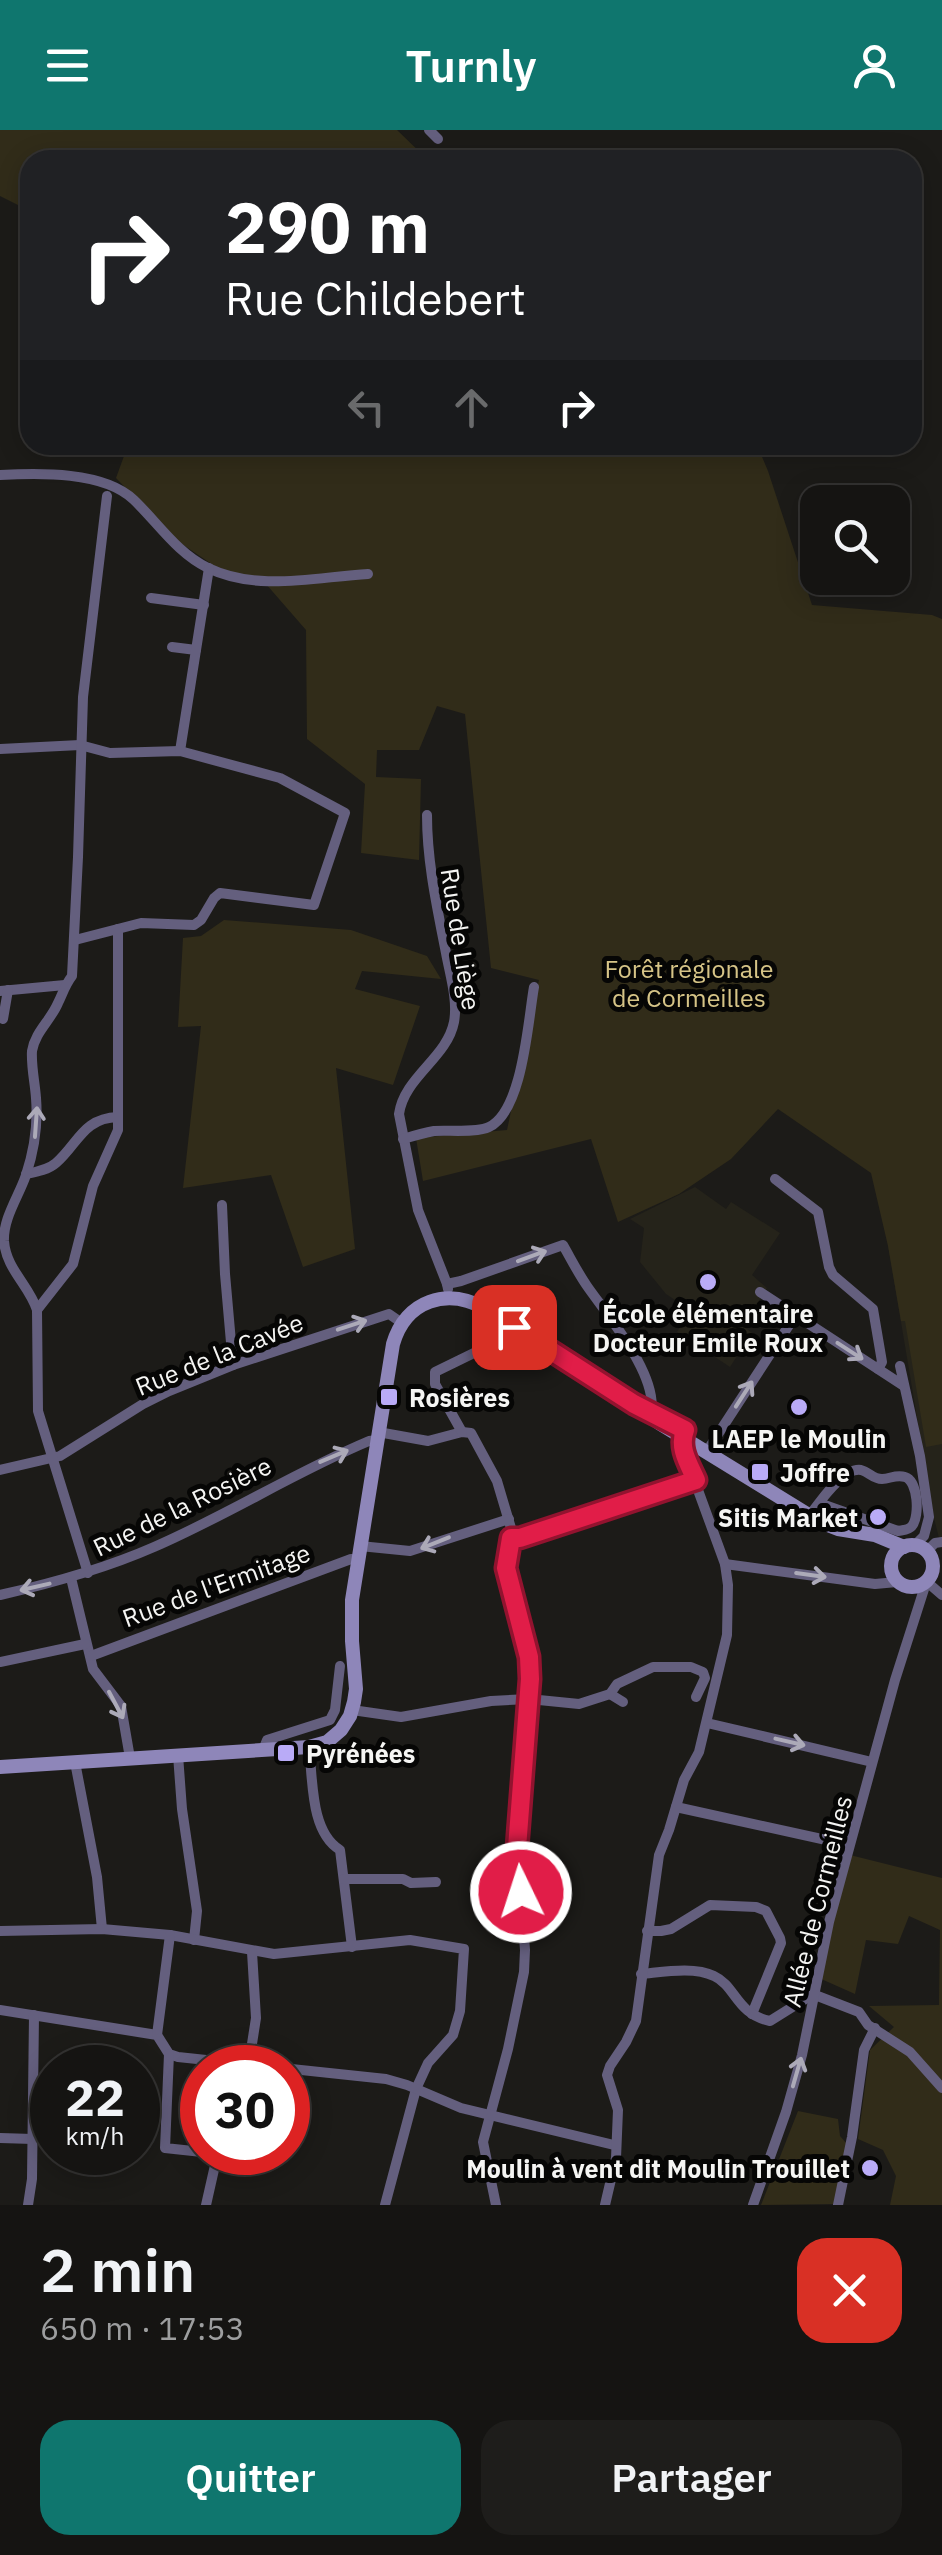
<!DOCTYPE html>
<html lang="fr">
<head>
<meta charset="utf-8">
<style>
	:root { --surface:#151412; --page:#1e1d1b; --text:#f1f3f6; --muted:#9d9e9f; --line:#343332; --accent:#0f766e }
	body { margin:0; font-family:"IBM Plex Sans",sans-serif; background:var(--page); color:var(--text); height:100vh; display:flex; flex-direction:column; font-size:38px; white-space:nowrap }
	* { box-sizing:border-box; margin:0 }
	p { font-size:32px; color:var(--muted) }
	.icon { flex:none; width:55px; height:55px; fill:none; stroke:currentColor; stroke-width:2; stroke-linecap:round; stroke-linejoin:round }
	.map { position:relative; height:2075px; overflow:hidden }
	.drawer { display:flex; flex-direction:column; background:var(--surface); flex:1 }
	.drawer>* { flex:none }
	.top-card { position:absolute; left:20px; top:20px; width:902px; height:305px; border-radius:30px; box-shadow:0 5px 25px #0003,0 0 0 2px var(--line); background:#202124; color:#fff; overflow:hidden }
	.tools { position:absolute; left:800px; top:355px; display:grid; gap:20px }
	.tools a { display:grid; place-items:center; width:110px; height:110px; border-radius:20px; background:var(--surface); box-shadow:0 5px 25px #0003,0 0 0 2px var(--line); font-size:50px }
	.speed { position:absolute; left:30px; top:1915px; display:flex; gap:20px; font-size:50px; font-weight:700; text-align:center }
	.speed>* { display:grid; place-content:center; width:130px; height:130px; border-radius:50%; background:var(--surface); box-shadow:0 5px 25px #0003,0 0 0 2px var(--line); line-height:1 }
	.speed small { font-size:25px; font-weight:400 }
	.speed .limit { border:15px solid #d22; background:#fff; color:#111 }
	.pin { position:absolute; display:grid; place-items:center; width:85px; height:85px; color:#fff; margin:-42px; border-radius:20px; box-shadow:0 5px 15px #0006 }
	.me { position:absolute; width:110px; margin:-55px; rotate:356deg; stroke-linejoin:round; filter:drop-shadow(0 0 8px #0008) }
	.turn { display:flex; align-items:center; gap:35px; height:210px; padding:0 40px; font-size:45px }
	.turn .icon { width:130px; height:130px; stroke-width:2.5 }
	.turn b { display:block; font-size:70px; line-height:85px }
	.lanes { display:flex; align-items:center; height:95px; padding:0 40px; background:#0003; justify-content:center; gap:50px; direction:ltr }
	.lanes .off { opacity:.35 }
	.round { display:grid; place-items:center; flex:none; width:105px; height:105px; border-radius:30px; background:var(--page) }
	.head { display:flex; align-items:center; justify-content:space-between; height:170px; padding:0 40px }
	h1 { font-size:60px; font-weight:600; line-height:75px }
	.cta { display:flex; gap:20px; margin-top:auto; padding:20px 40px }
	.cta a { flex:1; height:115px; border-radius:30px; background:var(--accent); color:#fff; font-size:40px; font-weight:600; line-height:115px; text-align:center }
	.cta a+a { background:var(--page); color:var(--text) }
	header { display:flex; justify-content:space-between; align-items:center; height:130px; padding:0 40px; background:var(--accent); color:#fff; font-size:45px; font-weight:600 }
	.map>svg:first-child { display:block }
	.built { fill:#25231a }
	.green { fill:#312c19 }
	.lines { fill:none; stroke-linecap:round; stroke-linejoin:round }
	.street { stroke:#645f7e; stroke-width:10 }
	.secondary { stroke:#8e86b9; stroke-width:14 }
	.oneway { stroke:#acaab8 }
	.route-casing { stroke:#92132f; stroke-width:25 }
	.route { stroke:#e11d48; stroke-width:18 }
	.poi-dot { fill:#b9abf7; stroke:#060605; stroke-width:4 }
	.labels { text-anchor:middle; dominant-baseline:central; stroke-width:10; stroke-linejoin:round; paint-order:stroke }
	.street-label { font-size:25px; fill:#f5f5f3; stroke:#060605 }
	.park-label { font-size:25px; fill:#d6c487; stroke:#060605 }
	.poi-label { font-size:25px; font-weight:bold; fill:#f5f5f3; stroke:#060605; text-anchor:start }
</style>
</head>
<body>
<header><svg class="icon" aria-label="menu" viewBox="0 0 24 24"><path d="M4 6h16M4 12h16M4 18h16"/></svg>Turnly<svg class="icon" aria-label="person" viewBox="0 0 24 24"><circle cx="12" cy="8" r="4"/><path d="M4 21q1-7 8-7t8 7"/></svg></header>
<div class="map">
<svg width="942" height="2075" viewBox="0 0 942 2075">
	<rect width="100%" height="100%" fill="#1c1b18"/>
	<g class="built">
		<polygon points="695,1057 726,1079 731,1072 780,1103 752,1145 767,1158 743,1196 752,1203 730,1237 677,1202 690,1180 666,1164 640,1132 644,1098 630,1089"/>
		<polygon points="942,1105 942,1420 934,1388 888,1115"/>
	</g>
	<g class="green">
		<polygon points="0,0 397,0 428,30 30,30 30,81 0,66"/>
		<polygon points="128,315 757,315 768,341 812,475 932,485 942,489 942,1314 926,1317 905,1191 901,1191 888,1116 871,1043 778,979 731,1029 679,1064 618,1092 591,1009 423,1051 416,1008 507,1000 539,850 491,838 465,584 437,576 419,620 377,620 376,647 421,649 419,730 361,723 365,654 307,609 306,500 266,454 216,437 176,410 116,348"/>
		<polygon points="224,790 351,800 427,826 441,849 362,841 355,859 420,876 393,955 336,938 355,1119 303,1137 271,1045 183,1058 201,896 178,897 183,808 201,806"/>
		<polygon points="850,1725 942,1748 942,2075 890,2075 896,2046 883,2020 858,2009 870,1920 894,1897 869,1876 939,1875 940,1800 909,1786 898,1814 866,1810 855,1864 819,1848"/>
		<polygon points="798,1981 838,1989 840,2006 847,2014 835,2074 761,2075"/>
	</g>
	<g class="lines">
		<g class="street">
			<polyline points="429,0 438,9"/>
			<path d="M0,345C39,343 104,341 134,370C158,393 177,423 208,438C258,462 315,447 368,444"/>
			<polyline points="151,468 204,475"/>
			<polyline points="172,517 196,520"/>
			<polyline points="0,619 80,615 110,623 180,621 280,648 345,683 314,775 220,763 214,768 201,790 194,795 141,793 75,810"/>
			<polyline points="180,621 209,438"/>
			<path d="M427,685C427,732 437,777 446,823C450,845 458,870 454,892C447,928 404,947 399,984L418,1080L447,1154"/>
			<polyline points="0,861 65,855"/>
			<polyline points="3,889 8,860"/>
			<path d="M403,1009C413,1006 423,1003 434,1001C449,1000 477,1003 489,997C523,981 528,890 534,857"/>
			<path d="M26,1044C36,1042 48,1040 56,1033C78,1014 83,988 118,987"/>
			<polyline points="775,1049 818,1082 829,1137 833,1145 873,1179 882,1232 878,1239"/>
			<polyline points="222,1075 225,1144 233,1235"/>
			<path d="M448,1159L447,1154L461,1151L563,1115C571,1129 578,1143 587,1156C607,1185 662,1249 650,1286"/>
			<polyline points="760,1162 904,1256"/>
			<path d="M37,1180C29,1155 6,1139 4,1111C3,1088 19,1066 26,1045C34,1021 38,993 36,968C35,953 31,936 32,921C35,902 51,890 58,873C63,863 65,855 72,846L78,727L83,567L107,366"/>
			<polyline points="900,1236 920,1326 929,1387 924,1406 915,1415"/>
			<polyline points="378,1302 428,1311 462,1302 471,1303 497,1351 511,1398 506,1438 529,1527 530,1549 517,1718 525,1820 524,1842 508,1919 483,2012 496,2075"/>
			<polyline points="462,1302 435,1254 435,1242 478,1221"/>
			<polyline points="700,1319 709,1318 795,1186"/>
			<polyline points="0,1340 60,1326 143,1274 169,1261 233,1235 389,1184 402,1193"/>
			<path d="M810,1385C819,1373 843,1337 861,1340C869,1342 873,1349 882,1349C890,1349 896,1344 905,1347C918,1351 920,1386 912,1396C909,1400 903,1400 898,1401L819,1373"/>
			<polyline points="511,1407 520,1408 696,1351"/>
			<polyline points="360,1416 410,1421 509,1389"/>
			<polyline points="927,1421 935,1413 942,1412"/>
			<polyline points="725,1434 875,1454 897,1452"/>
			<polyline points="88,1443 38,1281 37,1180 73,1134 93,1056 118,1000 118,799"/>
			<polyline points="71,1448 93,1539 121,1576 130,1628"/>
			<polyline points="927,1452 942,1465"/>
			<path d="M0,1465C53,1453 104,1439 154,1417C228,1385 295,1342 369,1311L377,1310"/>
			<polyline points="91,1526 351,1429 357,1430"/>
			<polyline points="0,1532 85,1514"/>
			<polyline points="610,1564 623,1572"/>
			<polyline points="352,1580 401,1587 491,1571 529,1569 579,1574 610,1564 617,1554 653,1537 691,1537 703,1542 705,1548 696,1567"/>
			<polyline points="707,1593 872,1632"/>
			<path d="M309,1617C313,1649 310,1702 340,1720L352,1817"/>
			<polyline points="263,1620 267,1610 330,1590 335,1580 340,1536"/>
			<polyline points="178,1625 182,1679 197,1781 194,1810"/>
			<polyline points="75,1632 97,1747 102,1799"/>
			<polyline points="676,1677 849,1715"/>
			<polyline points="344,1749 403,1749 411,1753 436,1752"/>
			<polyline points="0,1801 102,1799 170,1805 274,1824 410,1810 464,1819 460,1881 453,1905 428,1933 416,1959 385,2075"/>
			<polyline points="647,1801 661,1801 671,1799 710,1775 756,1777 766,1781 780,1808 781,1813 752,1884"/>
			<path d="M641,1844C663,1842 694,1836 714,1846C736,1856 736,1884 770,1891L810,1866L815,1865"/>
			<polyline points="815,1865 859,1882 868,1895 910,1922 942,1958"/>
			<polyline points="0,1880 157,1905 169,1924 178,1927 386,1949 407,1955 461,1978 614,2015"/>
			<polyline points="157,1905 170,1805"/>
			<polyline points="169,1924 165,2018 202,2022"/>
			<polyline points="249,1933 256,1888 252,1822"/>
			<polyline points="0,2008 33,2009"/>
			<polyline points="28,2075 32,2049 34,1885"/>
			<polyline points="206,2075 218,2022"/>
			<polyline points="605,2075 616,2028 618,1980 607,1945 610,1936 626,1912 636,1891 659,1725 669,1700 684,1650 699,1622 727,1505 728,1455 725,1434 683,1319 682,1307 685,1301"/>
			<polyline points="753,2075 786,1982 802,1925 829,1792 895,1550 926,1453"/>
			<polyline points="838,2075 852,2007 864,1920 875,1898"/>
		</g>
		<g class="secondary">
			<circle cx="912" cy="1436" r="21"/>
			<path d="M0,1637L309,1617L327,1612L341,1600L350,1586L354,1572L356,1559L352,1511V1470L393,1214C406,1170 447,1157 486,1179L659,1293L820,1392L838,1399L875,1405L904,1417"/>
		</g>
	</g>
	<defs><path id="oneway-shaft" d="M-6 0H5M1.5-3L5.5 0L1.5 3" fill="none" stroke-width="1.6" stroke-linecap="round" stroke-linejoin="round" transform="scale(2.5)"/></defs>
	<g class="oneway">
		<use href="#oneway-shaft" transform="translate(36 992) rotate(-86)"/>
		<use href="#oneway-shaft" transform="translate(532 1126) rotate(-20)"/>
		<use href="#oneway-shaft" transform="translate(352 1195) rotate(-18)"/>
		<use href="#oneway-shaft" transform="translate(850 1221) rotate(33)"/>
		<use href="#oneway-shaft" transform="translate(744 1264) rotate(-57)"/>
		<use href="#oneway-shaft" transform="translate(334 1326) rotate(-23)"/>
		<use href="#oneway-shaft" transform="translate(435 1413) rotate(158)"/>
		<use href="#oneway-shaft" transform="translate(811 1445) rotate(8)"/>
		<use href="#oneway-shaft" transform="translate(35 1457) rotate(167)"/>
		<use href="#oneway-shaft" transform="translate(116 1575) rotate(62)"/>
		<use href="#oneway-shaft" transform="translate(790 1612) rotate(13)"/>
		<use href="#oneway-shaft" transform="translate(797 1942) rotate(-74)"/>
	</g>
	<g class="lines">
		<g class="route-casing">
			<path id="route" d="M514,1197L634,1274L685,1300C678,1318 689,1334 696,1350L520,1408H511L506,1438L529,1527L530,1549L517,1718L521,1762"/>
		</g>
		<use href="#route" class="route"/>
	</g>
	<g class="poi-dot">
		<circle cx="708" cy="1152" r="10"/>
		<rect x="379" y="1257" width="20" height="20" rx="5"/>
		<circle cx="799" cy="1277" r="10"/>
		<rect x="750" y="1332" width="20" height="20" rx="5"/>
		<circle cx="878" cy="1387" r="10"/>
		<rect x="276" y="1613" width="20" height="20" rx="5"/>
		<circle cx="870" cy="2038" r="10"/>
	</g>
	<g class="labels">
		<g class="street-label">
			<text transform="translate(461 809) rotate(81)">Rue de Liège</text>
			<text transform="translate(219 1224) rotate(-22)">Rue de la Cavée</text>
			<text transform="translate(182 1376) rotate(-26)">Rue de la Rosière</text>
			<text transform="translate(216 1455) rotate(-20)">Rue de l'Ermitage</text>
			<text transform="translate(817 1771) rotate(-76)">Allée de Cormeilles</text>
		</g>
		<g class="park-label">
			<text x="689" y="838">Forêt régionale<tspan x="689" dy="29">de Cormeilles</tspan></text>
		</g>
		<g class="poi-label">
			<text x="708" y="1183" text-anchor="middle">École élémentaire<tspan x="708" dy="29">Docteur Emile Roux</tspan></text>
			<text x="409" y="1267">Rosières</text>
			<text x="799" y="1308" text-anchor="middle">LAEP le Moulin</text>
			<text x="780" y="1342">Joffre</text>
			<text x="858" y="1387" text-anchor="end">Sitis Market</text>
			<text x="306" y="1623">Pyrénées</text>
			<text x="850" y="2038" text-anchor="end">Moulin à vent dit Moulin Trouillet</text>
		</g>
	</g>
</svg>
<div class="tools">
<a><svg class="icon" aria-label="search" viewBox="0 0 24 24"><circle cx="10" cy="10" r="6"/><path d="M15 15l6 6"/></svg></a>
</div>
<div class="speed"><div>22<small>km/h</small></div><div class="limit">30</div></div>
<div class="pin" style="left:514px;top:1197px;background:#d93025"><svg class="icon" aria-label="arrive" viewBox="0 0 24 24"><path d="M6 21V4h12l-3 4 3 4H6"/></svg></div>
<svg class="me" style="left:521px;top:1762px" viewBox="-20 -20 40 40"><circle r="17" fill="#e11d48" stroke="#fff" stroke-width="3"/><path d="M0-11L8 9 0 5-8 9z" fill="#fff"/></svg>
<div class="top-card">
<div class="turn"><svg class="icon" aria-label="right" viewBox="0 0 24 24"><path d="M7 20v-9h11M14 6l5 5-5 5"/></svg><div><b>290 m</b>Rue Childebert</div></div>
<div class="lanes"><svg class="icon off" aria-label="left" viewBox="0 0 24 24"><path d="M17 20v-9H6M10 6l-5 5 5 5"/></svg><svg class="icon off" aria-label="ahead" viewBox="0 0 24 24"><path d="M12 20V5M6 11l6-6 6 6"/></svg><svg class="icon" aria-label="right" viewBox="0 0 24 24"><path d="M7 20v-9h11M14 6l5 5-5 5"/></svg></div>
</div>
</div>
<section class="drawer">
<div class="head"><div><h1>2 min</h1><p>650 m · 17:53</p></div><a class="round" style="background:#d93025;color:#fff"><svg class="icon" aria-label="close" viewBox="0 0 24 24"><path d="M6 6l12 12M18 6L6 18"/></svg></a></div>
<div class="cta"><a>Quitter</a><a>Partager</a></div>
</section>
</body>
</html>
